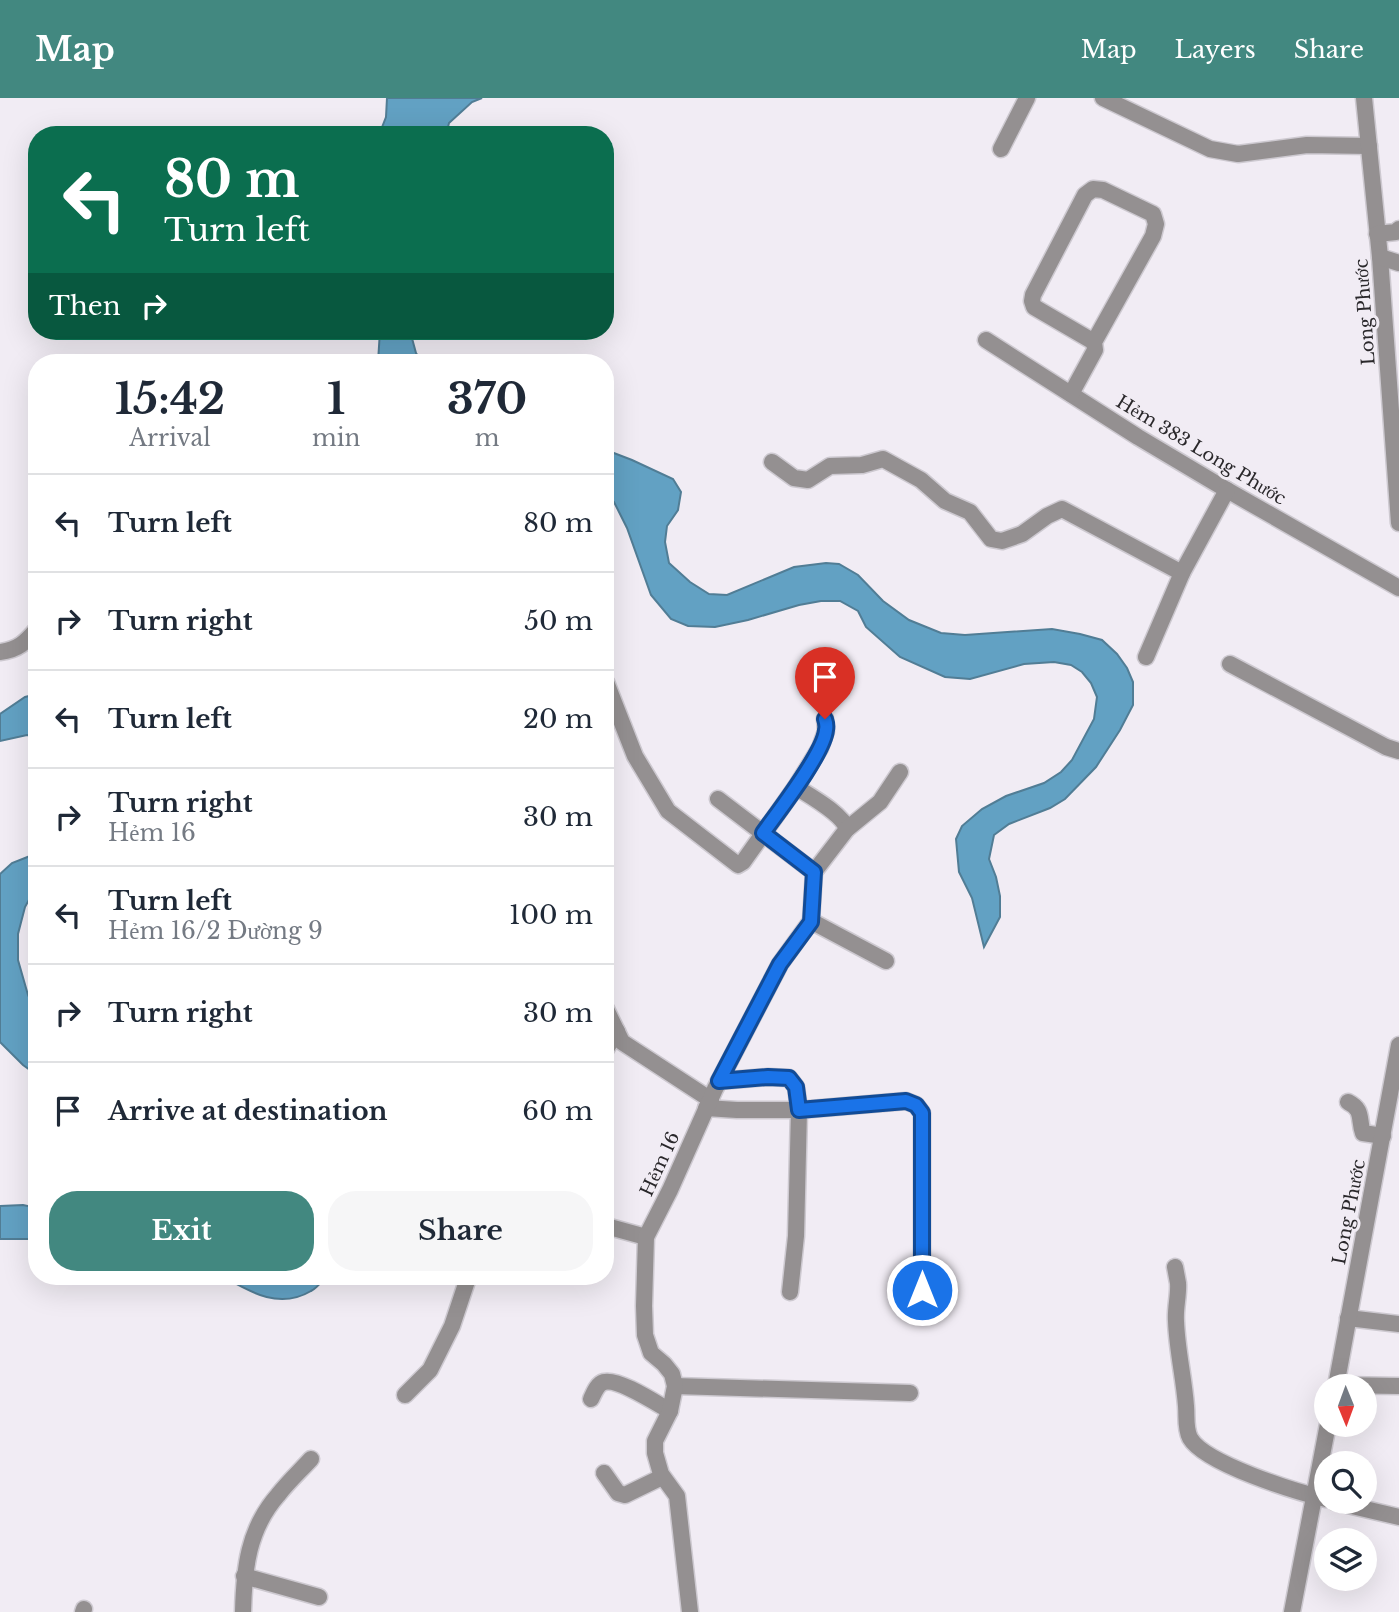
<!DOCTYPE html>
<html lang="en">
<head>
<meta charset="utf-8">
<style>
	:root { --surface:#fff; --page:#f6f6f7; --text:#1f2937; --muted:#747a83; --line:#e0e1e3; --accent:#428880 }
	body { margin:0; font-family:"Libre Baskerville",serif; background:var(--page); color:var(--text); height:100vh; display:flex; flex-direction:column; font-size:26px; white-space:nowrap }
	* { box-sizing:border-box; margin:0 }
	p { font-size:23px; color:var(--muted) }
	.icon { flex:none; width:38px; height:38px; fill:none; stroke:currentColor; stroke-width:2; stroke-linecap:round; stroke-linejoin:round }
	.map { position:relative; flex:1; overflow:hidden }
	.details { position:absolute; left:28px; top:256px; width:586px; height:931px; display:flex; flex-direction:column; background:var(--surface); border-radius:28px; box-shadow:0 7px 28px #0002 }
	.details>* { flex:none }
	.top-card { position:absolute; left:28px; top:28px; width:586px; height:214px; border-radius:28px; box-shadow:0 7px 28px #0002; background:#0b6e4f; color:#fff; overflow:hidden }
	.needle { width:46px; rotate:179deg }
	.buttons { position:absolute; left:1314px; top:1276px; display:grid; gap:14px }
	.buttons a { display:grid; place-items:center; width:63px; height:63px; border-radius:50%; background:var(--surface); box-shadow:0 7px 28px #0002; font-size:35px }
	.pin { position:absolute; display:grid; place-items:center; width:60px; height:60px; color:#fff; margin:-72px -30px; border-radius:50% 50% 50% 0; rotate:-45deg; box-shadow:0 0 7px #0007 }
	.pin .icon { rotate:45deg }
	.me { position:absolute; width:77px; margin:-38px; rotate:0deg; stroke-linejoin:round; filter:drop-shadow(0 0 5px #0008) }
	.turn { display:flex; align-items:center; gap:24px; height:147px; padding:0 21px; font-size:32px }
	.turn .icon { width:91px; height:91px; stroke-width:2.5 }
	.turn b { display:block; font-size:49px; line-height:60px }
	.then { display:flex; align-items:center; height:66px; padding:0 21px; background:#0003; gap:14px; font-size:26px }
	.eta { display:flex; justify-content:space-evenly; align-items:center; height:119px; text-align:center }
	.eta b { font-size:42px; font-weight:700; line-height:49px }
	.primary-button { display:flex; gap:14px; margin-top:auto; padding:14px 21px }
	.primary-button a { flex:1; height:80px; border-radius:28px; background:var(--accent); color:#fff; font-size:28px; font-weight:700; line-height:80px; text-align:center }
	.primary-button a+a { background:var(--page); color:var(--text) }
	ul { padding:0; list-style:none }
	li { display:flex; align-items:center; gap:21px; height:98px; padding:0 21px; border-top:2px solid var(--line) }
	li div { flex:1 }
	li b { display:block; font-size:26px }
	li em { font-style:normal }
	header { display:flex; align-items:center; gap:42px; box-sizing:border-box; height:98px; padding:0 35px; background:var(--accent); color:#fff }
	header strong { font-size:33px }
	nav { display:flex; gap:38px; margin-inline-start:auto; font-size:24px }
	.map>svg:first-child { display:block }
	.water { fill:#62a1c3; stroke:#517d95; stroke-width:2 }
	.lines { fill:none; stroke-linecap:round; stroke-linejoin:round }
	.minor-casing { stroke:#cdc9d0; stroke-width:19 }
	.minor { stroke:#949091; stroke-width:16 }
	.route-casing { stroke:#114b97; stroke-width:18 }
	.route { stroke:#1a73e8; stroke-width:12 }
	.labels { text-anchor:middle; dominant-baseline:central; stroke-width:6; stroke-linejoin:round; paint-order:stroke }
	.street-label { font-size:18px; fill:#2a282b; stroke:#f1ecf4 }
</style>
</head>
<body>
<header>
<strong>Map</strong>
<nav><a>Map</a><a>Layers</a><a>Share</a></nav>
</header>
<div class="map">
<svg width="1399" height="1514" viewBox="0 0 1399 1514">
	<rect width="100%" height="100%" fill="#f1ecf4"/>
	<g class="water">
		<polygon points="387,0 482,0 472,4 449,25 446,37 379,37 386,19"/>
		<polygon points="380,233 410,233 416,255 422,264 378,264"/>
		<polygon points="606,352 632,362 673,381 681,394 678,412 667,428 665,444 669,465 690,484 709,496 727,497 794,469 826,465 839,466 858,477 883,503 909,522 941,535 965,537 1052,531 1080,536 1102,542 1117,556 1127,570 1133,584 1133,607 1120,632 1096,669 1065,701 1050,710 1009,726 994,737 989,761 996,779 1000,798 1000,819 984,849 972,800 959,774 956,741 962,728 982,711 1006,698 1044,685 1061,674 1072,662 1094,621 1097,599 1091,585 1082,574 1071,567 1054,564 1024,566 970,581 945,579 900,559 866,529 858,513 840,503 821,503 799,507 748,522 715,529 688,528 671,521 651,497 627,430 614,404 606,396"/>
		<polygon points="37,596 37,638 27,637 0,643 0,616 25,599"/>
		<polygon points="37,753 37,787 25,809 18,836 18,862 28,897 37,917 37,977 23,967 0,944 0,776 12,765 30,758"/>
		<polygon points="23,1107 37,1110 37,1141 0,1141 0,1108"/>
		<path d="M222,1178H327C322,1183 317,1190 311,1193C279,1212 250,1194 222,1178Z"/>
	</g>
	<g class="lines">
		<g class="minor-casing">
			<g id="minor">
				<polyline points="1103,0 1210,51 1238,56 1307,47 1369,48"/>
				<polyline points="1364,0 1380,159 1399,425"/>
				<polyline points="1001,51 1027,0"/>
				<polyline points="1377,136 1396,134 1399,131"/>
				<polyline points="1380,159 1399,165"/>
				<polyline points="986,242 1138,339 1227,392 1399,490"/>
				<polyline points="1071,296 1095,252 1094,244 1153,138 1156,126 1153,116 1103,92 1093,91 1085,97 1033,197 1032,203 1034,209 1094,244"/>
				<polyline points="772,364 794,380 808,382 830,368 862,367 883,361 921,382 945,403 970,414 991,441 1002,443 1022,436 1047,418 1062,411 1182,475"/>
				<path d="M0,554C18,552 26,544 37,531"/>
				<polyline points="1146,559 1182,475 1227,392"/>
				<polyline points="1230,566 1386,649 1399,653"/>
				<polyline points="606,584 635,658 668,713 738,767 743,764 796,689 820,650 826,633 825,621"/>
				<path d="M796,689C810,698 843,716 847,731"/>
				<polyline points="718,701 814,774"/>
				<polyline points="811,823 886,863"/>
				<polyline points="606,911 622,944 711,1002"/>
				<polyline points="606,951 617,933"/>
				<polyline points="719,983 768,979 789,980 796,989 799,1012 796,1138 790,1194"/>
				<path d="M1348,1004C1364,1012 1358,1021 1363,1035L1383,1038"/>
				<polyline points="706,1010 737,1012 799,1012 906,1003 916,1007 922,1015 922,1192"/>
				<polyline points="606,1128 646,1139"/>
				<path d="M1175,1169C1176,1174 1177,1180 1178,1185C1179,1197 1175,1210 1176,1223C1177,1252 1184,1280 1186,1308C1187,1319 1185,1330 1190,1340C1205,1366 1297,1394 1326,1401"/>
				<polyline points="1348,1220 1399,1226"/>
				<polyline points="1336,1287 1399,1288"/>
				<polyline points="675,1288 910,1295"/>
				<polyline points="1336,1288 1399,947"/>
				<polyline points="405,1297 430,1272 452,1228 467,1183 467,1178"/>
				<path d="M591,1301C594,1295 597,1286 604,1284C618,1280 656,1305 670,1313"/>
				<polyline points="604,1375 618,1395 625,1397 662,1379"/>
				<polyline points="1335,1404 1399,1419"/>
				<polyline points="244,1478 319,1499"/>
				<polyline points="83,1514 84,1511"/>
				<path d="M243,1514C244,1471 248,1431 278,1397C288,1384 300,1373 311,1361"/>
				<polyline points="690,1514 677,1398 661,1376 655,1355 655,1343 670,1313 675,1288 672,1276 664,1266 651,1255 645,1237 644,1208 646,1139 670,1092 715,991 780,866 811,823 814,774 847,731 880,704 900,674"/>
				<polyline points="1292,1514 1328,1326"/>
			</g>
		</g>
		<use href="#minor" class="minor"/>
	</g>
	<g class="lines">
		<g class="route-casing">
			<path id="route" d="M825,621C826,624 827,628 826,632C824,655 778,714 763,735L814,774L811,824L780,866L719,983L768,979L789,980L796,989L799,1012L906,1003L916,1007L922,1015V1192"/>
		</g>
		<use href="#route" class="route"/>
	</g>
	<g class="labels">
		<g class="street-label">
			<text transform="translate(1365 214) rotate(-94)">Long Phước</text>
			<text transform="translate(1201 352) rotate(31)">Hẻm 383 Long Phước</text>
			<text transform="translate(660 1066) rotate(-65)">Hẻm 16</text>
			<text transform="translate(1349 1114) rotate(-79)">Long Phước</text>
		</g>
	</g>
</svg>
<div class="buttons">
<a><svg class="needle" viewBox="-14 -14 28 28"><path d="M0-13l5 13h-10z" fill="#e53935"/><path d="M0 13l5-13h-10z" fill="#747a83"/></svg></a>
<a><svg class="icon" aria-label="search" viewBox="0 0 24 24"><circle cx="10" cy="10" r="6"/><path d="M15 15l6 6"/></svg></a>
<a><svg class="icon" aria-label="layers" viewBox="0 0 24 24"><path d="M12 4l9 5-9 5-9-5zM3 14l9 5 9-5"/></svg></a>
</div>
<div class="pin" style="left:825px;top:621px;background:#d93025"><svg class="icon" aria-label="arrive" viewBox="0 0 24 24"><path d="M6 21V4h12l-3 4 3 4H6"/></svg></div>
<svg class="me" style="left:922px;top:1192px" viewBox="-20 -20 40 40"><circle r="17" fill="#1a73e8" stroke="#fff" stroke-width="3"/><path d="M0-11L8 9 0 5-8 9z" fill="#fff"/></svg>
<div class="top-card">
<div class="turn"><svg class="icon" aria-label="left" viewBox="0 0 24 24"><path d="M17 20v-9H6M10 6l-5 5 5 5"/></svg><div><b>80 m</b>Turn left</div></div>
<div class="then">Then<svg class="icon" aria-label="right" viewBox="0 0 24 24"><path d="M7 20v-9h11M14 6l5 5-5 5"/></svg></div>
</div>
<section class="details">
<div class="eta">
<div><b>15:42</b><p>Arrival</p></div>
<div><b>1</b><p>min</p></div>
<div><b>370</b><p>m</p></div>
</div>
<ul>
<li><svg class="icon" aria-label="left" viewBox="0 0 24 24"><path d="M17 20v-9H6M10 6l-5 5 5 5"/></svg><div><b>Turn left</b></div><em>80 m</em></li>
<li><svg class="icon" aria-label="right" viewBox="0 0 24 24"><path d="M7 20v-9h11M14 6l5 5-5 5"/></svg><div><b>Turn right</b></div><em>50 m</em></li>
<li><svg class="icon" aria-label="left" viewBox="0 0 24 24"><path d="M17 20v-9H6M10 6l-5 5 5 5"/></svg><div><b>Turn left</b></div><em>20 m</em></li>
<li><svg class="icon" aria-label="right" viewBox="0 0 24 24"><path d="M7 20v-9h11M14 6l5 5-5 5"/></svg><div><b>Turn right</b><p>Hẻm 16</p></div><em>30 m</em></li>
<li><svg class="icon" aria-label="left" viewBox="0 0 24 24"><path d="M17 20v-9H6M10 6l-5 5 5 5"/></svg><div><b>Turn left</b><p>Hẻm 16/2 Đường 9</p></div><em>100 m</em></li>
<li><svg class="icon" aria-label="right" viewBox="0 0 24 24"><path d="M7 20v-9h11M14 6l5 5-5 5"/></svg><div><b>Turn right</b></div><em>30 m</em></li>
<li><svg class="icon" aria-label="arrive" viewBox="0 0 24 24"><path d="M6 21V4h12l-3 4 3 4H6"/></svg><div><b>Arrive at destination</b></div><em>60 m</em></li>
</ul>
<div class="primary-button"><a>Exit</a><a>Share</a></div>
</section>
</div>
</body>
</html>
